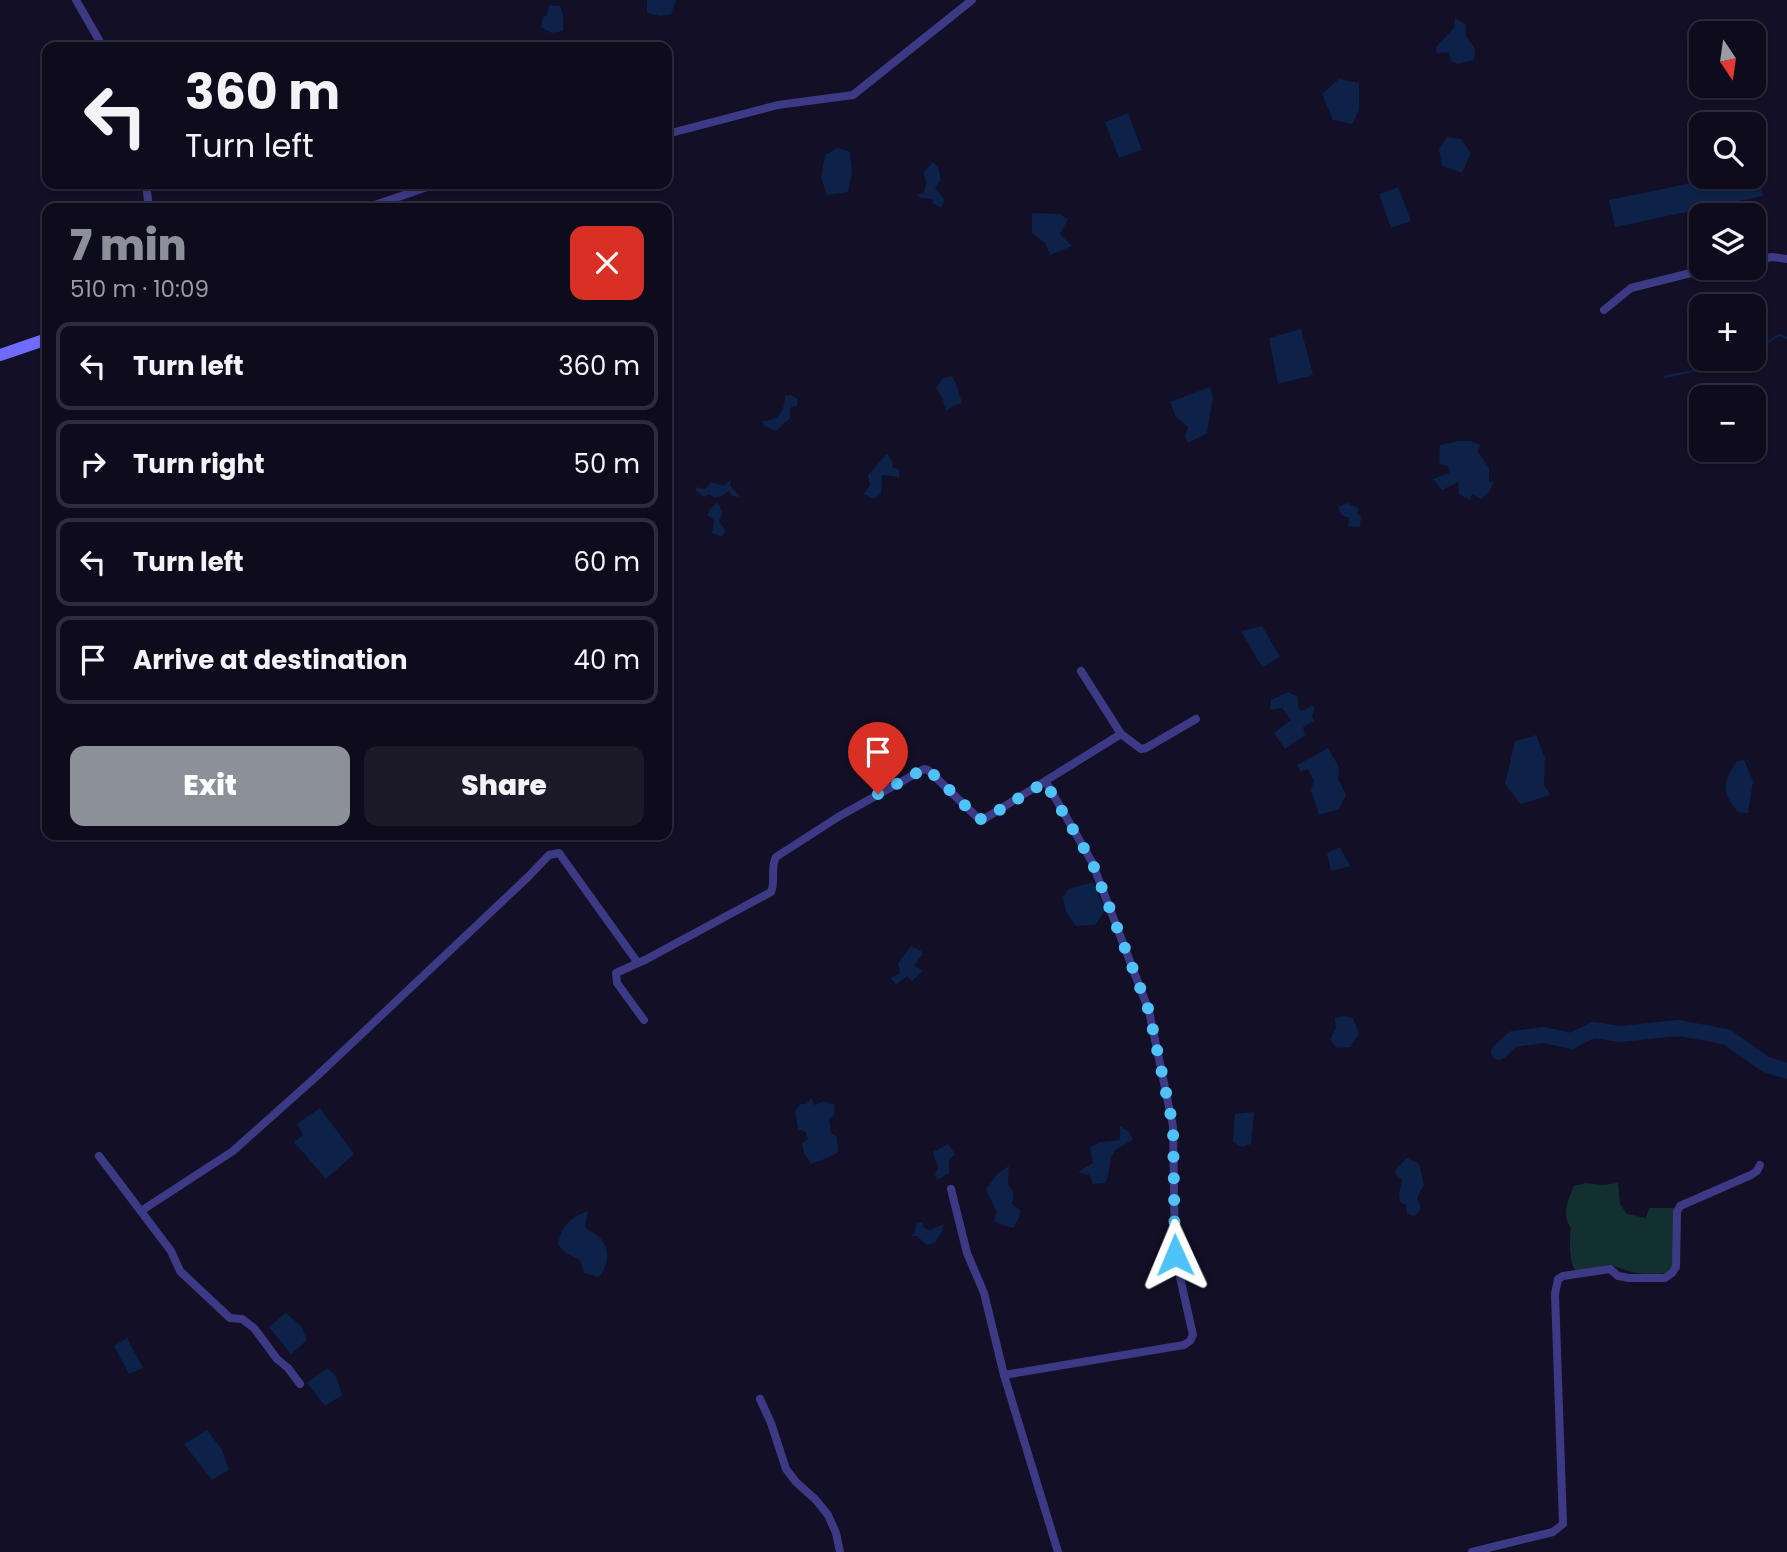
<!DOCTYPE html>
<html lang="en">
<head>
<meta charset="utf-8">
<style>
	:root { --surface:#0e0b1c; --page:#1c1929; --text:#f1f3f6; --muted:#9b9ba3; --line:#2e2b3b; --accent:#8c9099 }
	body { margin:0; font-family:Poppins,sans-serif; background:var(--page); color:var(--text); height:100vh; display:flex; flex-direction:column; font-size:26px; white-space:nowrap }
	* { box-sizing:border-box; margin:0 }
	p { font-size:23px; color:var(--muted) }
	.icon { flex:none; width:38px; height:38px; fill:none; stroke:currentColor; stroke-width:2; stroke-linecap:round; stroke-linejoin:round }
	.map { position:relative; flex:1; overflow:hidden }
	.sheet { position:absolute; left:42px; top:203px; width:630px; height:637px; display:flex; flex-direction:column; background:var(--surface); border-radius:14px; box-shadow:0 2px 5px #0004,0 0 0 2px var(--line) }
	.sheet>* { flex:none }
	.guide { position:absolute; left:42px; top:42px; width:630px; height:147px; border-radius:14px; box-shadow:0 2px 5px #0004,0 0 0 2px var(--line); background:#0e0b1c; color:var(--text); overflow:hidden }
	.needle { width:46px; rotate:167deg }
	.controls { position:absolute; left:1689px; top:21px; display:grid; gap:14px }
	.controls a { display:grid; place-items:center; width:77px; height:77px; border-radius:14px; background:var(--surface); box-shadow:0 2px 5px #0004,0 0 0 2px var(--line); font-size:35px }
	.pin { position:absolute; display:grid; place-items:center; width:60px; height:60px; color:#fff; margin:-72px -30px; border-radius:50% 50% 50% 0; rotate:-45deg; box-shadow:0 0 7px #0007 }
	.pin .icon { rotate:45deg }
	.me { position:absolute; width:77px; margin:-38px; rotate:359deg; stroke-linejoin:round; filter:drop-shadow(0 0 5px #0008) }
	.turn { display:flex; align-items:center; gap:24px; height:147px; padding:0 28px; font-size:32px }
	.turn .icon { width:91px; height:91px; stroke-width:2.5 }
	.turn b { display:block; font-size:49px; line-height:60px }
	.round { display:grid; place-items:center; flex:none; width:74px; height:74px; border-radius:14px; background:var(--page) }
	.overview { display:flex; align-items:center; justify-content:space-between; height:119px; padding:0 28px }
	h1 { font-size:42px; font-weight:800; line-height:52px; color:var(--accent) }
	.action { display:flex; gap:14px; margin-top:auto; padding:14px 28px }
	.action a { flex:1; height:80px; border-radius:14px; background:var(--accent); color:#fff; font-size:28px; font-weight:800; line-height:80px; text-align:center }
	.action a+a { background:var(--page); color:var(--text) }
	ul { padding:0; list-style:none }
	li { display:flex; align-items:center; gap:21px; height:88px; margin:0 14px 10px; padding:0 14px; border:4px solid var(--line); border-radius:14px }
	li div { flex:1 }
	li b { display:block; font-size:26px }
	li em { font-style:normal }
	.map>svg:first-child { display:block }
	.green { fill:#12302f }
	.water { fill:#0c2248 }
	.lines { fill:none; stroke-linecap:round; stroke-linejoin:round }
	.stream { stroke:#0c2248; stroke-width:2.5 }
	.river { stroke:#0c2248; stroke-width:16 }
	.minor { stroke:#3d3a85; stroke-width:8 }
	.secondary { stroke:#6f6bff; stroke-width:12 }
	.route { stroke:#4fc3f7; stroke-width:12; stroke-dasharray:0 21.6 }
</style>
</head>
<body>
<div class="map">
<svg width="1787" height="1552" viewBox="0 0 1787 1552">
	<rect width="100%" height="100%" fill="#130f26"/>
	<path class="green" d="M1586,1183L1603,1185L1618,1183L1620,1204L1627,1214L1646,1218L1649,1208H1674V1267C1673,1268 1666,1273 1665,1273C1660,1274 1641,1274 1636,1273C1626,1271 1614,1264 1604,1266C1596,1267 1584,1274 1576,1270C1569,1267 1569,1234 1571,1228C1561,1215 1568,1200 1574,1186Z"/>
	<g class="water">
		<polygon points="647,0 676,0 671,14 661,16 647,13"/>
		<polygon points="549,5 560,6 563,14 563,31 552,33 541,27 543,17 547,15"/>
		<polygon points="1455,18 1465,24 1466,36 1475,49 1474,60 1458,64 1451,61 1449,52 1437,53 1436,47 1454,28"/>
		<polygon points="1339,79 1359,83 1359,110 1352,124 1333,120 1322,94"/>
		<polygon points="1128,113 1142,150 1119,158 1105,122"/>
		<polygon points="1447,137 1461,139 1471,153 1462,173 1442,166 1439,149"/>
		<polygon points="837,148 850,152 852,173 848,192 827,195 821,178 825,155"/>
		<polygon points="933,162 938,168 941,179 935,188 945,200 941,208 933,203 933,199 921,198 917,195 924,193 926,183 924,172"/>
		<polygon points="1758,169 1763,196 1615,227 1609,200 1721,177 1754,177 1754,170"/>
		<polygon points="1398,187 1411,221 1391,228 1379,194"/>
		<polygon points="1032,213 1060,214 1068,219 1060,234 1072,246 1050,255 1045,243 1032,233"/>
		<polygon points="1301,329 1313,375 1278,384 1269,338"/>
		<polygon points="952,376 957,386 962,403 953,406 946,411 943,400 936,388 942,379"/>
		<polygon points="1210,387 1213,397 1207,433 1188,443 1185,437 1188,427 1176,417 1170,402"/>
		<path d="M790,395L798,399L797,406L790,408V418L776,431L764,426L763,421C780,420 784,412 785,396Z"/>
		<polygon points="1459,441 1470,441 1481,445 1477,450 1489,468 1489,482 1494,482 1489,492 1481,499 1472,494 1470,500 1459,494 1458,482 1442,490 1433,479 1449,473 1448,466 1439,464 1440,445"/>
		<polygon points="887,454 892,461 893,468 899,469 899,477 882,475 881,494 873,499 864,494 870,485 868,475"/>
		<polygon points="731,479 730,486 741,497 732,496 729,491 722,496 715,498 709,494 705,497 696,491 695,487 705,489 711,482 723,486"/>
		<polygon points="717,502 723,512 719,521 725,530 723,537 712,533 714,520 707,515 710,509"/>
		<polygon points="1347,503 1359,508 1357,514 1361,516 1360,527 1348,526 1349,518 1341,515 1338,507"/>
		<polygon points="1262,626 1280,657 1262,667 1241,631"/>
		<polygon points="1288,692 1298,697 1298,708 1302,711 1313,705 1314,710 1312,716 1314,721 1303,727 1305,735 1285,749 1274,733 1291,720 1282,708 1270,710 1271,700"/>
		<polygon points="1536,735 1545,758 1544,785 1550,795 1521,804 1505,784 1515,741"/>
		<polygon points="1328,748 1339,767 1338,779 1346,795 1339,809 1319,815 1311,790 1314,781 1308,769 1301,772 1297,765"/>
		<path d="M1744,760L1753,781L1748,813L1738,812C1721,791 1722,783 1737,761Z"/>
		<polygon points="1340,847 1350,866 1331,871 1327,853"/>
		<polygon points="1093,882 1105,910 1095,925 1076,926 1066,912 1063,897 1068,889"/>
		<polygon points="911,946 921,951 923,954 914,965 922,971 912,981 907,976 896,985 891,978 900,973 898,963"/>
		<polygon points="1345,1016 1353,1018 1359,1034 1350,1047 1337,1048 1330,1040 1336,1028 1335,1018"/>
		<path d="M812,1098L814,1105L824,1101L835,1105L834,1115L829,1119L831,1133L837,1137L838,1152C831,1158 820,1160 811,1164L804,1153L802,1143L808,1139L806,1132L798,1129L795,1110L801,1104H806Z"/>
		<polygon points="320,1108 354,1154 326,1179 294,1142 303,1135 297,1124"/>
		<polygon points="1254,1112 1251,1144 1242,1147 1233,1142 1235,1114"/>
		<path d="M1120,1126L1129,1132L1133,1140C1128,1143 1121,1146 1117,1149C1107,1157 1112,1172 1105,1183L1093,1184L1089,1175L1078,1172L1093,1163L1090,1147L1100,1142L1120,1140Z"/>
		<polygon points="948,1144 955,1154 949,1161 949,1173 937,1180 935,1174 938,1168 933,1152"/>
		<polygon points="1407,1158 1419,1164 1424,1185 1417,1198 1421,1209 1414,1216 1407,1214 1406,1205 1400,1202 1399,1194 1402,1180 1394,1172"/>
		<polygon points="1009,1166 1008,1184 1014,1194 1012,1204 1020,1210 1019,1218 1013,1228 1002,1225 994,1221 997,1212 986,1190 997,1174"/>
		<path d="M588,1211L585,1227C589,1231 597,1234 600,1238C611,1249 609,1267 598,1277L584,1273L580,1260L566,1253L558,1245C561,1227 570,1217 588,1211Z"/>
		<polygon points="922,1222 924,1228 930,1230 944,1224 942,1231 935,1243 927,1245 917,1236 911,1236 915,1233 916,1224"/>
		<polygon points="286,1313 301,1326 307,1340 291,1354 269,1327"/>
		<polygon points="127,1338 143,1368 129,1374 114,1346"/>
		<polygon points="327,1368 336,1376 342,1395 325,1406 307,1383"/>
		<polygon points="207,1430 222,1450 229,1470 212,1480 184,1444"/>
	</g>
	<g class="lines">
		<polyline class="stream" points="1665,377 1697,370 1715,364 1741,368 1753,363 1768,342 1779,335 1787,338"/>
		<polyline class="river" points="1499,1052 1513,1039 1544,1035 1572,1041 1593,1030 1620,1034 1679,1028 1727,1037 1765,1064 1787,1071"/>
		<g class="minor">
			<polyline points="76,0 103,47"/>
			<polyline points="667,134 778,105 853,95 972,0"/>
			<polyline points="146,184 149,208"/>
			<polyline points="366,208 436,184"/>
			<polyline points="1754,260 1772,257 1787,259"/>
			<polyline points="1604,310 1631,288 1711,268"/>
			<polyline points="1081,671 1121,734 1141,749 1146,748 1196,719"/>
			<polyline points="638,963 616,973 617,983 644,1020"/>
			<polyline points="99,1156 171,1251 180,1271 230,1318 242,1319 254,1328 277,1359 288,1368 300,1384"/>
			<polyline points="951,1189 967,1253 984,1293 1004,1375 1184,1345 1190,1341 1193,1335 1175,1255 1173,1126 1149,1011 1092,862 1046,782"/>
			<path d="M141,1211L233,1151L317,1076L528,877L549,855L559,853L638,963L645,960L771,892C776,881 770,868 776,857L838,817L924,769L928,770L979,819H984L1121,734"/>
			<polyline points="1004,1375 1058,1552"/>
			<polyline points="760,1399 771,1423 786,1469 796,1482 816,1500 828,1515 836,1533 840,1552"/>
			<polyline points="1472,1552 1553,1532 1563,1524 1555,1294 1558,1279 1563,1276 1610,1269 1618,1276 1629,1278 1665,1278 1672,1273 1676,1267 1677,1212 1680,1206 1751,1175 1757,1171 1760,1165"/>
		</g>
		<polyline class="secondary" points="0,355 47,339"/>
	</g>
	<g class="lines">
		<polyline class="route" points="878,794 924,769 928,769 979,819 985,819 1045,782 1092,862 1149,1011 1173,1126 1175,1255"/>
	</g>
</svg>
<div class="controls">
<a><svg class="needle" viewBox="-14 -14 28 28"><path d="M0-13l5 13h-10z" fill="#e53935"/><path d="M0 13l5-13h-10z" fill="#9b9ba3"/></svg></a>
<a><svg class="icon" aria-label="search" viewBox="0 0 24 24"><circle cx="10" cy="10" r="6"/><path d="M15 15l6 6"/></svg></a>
<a><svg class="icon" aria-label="layers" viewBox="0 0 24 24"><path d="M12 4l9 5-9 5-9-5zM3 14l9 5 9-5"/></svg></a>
<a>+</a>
<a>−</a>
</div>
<div class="pin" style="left:878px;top:794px;background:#d93025"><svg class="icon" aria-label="arrive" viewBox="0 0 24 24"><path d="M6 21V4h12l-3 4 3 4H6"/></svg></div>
<svg class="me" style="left:1175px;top:1255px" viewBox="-20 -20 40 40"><path d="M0-17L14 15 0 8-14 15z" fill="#4fc3f7" stroke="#fff" stroke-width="4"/></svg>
<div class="guide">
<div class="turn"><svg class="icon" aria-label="left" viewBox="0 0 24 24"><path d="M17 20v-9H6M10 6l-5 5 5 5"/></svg><div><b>360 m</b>Turn left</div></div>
</div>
<section class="sheet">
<div class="overview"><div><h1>7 min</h1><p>510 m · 10:09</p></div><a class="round" style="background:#d93025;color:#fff"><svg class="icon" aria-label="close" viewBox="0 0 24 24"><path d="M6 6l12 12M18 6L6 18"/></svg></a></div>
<ul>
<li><svg class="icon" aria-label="left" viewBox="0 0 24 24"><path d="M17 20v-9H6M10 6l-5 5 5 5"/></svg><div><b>Turn left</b></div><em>360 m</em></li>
<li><svg class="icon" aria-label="right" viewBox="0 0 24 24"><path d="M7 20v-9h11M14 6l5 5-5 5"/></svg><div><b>Turn right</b></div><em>50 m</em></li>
<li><svg class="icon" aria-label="left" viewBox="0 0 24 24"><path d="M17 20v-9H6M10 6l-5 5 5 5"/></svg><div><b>Turn left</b></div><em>60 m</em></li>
<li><svg class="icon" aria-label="arrive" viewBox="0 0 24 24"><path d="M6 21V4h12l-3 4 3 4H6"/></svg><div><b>Arrive at destination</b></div><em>40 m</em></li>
</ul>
<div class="action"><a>Exit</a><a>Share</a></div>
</section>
</div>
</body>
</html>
